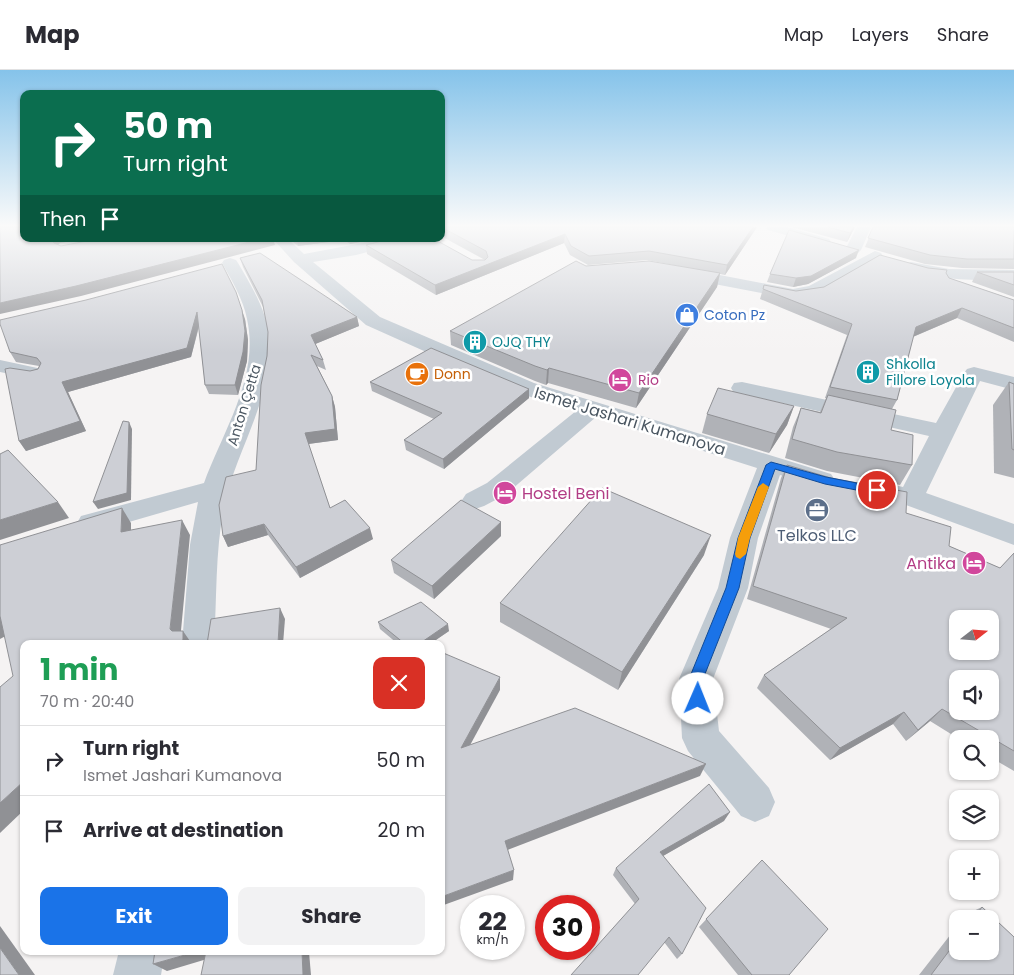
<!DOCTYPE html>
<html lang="en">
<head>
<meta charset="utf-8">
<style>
	:root { --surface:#fff; --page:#f2f2f3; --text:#2b2b33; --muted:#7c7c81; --line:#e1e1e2; --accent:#1a73e8 }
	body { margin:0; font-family:Poppins,sans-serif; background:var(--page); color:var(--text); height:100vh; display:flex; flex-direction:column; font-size:19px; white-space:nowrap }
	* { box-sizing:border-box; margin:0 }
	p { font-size:16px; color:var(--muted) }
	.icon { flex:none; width:28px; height:28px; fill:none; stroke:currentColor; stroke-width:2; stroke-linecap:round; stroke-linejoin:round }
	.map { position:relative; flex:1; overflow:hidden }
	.details { position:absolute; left:20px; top:570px; width:425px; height:315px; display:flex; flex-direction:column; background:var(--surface); border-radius:10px; box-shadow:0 1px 4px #0004 }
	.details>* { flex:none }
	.banner { position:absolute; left:20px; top:20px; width:425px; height:152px; border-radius:10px; box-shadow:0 1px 4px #0004; background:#0b6e4f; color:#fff; overflow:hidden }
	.needle { width:32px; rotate:73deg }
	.controls { position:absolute; left:949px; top:540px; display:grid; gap:10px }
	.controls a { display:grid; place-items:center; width:50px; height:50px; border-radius:10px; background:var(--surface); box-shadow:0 1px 4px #0004; font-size:25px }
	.speed { position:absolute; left:460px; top:825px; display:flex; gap:10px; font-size:25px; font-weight:700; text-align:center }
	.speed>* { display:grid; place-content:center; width:65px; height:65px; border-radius:50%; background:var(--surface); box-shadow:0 1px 4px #0004; line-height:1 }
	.speed small { font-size:12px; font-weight:400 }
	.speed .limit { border:8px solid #d22; background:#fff; color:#111 }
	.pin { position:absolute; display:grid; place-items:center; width:42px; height:42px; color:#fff; margin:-21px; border:2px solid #fff; border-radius:50%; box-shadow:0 1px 5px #0007 }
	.me { position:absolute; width:55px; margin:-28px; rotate:1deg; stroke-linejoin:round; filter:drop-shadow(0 0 4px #0008) }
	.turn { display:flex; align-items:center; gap:18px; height:105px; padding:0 20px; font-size:22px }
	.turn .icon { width:65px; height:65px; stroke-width:2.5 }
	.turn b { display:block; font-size:35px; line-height:42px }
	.then { display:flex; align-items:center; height:48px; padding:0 20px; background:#0003; gap:10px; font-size:19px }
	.round { display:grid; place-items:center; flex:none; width:52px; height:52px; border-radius:10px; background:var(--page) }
	.headline { display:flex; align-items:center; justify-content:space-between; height:85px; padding:0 20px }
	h1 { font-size:30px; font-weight:700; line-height:38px; color:#1e9e55 }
	.primary-button { display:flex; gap:10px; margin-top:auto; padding:10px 20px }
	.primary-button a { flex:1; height:58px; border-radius:10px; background:var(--accent); color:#fff; font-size:20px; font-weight:700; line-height:58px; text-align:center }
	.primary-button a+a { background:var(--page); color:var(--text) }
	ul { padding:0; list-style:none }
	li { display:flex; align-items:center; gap:15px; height:70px; padding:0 20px; border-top:1px solid var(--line) }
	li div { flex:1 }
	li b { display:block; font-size:19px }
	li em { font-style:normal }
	header { display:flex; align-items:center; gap:30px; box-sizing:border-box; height:70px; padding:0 25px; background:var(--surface); border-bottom:1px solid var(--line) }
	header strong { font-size:24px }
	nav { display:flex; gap:28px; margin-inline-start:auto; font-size:18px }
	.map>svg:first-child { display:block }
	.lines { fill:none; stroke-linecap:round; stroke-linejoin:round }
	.minor { fill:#c1cad2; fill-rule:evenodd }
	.wall { fill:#b0b2b7 }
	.shaded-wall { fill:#909195 }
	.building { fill:#cdcfd5; stroke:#909195; fill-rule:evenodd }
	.route { fill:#1a73e8; stroke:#114b97 }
	.slow { fill:#f59e0b }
	.labels { text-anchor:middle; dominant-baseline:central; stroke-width:5; stroke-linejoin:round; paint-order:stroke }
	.far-shop-label { font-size:14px; fill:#366cbe; stroke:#fff; text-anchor:start }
	.far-culture-label { font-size:14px; fill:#0d838f; stroke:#fff; text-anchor:start }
	.far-food-label { font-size:14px; fill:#c56008; stroke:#fff; text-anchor:start }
	.far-hotel-label { font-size:14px; fill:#b23c85; stroke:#fff; text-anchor:start }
	.far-street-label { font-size:14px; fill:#4a5661; stroke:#fff }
	.street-label { font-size:16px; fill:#4a5661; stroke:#fff }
	.hotel-label { font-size:16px; fill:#b23c85; stroke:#fff; text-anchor:start }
	.service-label { font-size:16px; fill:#4e5e75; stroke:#fff }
</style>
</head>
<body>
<header>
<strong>Map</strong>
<nav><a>Map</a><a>Layers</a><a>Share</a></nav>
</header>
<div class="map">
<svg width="1014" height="905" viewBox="0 0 1014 905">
	<rect width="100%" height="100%" fill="#f5f3f3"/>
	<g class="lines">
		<g class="minor">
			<polygon points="766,157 787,157 829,169 831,172 829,175 824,176 768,160"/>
			<polygon points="857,157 871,157 861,180 858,183 848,183 845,180"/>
			<polygon points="273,169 288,169 304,184 384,169 408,169 406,172 356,185 313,192 380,247 534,313 831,404 835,410 831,416 822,418 780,405 758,468 748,518 713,609 719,661 769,718 775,732 769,746 755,752 741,746 688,681 682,668 679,609 718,518 730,468 757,398 596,347 505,425 484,436 475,439 466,436 462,430 466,424 487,413 576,341 518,323 366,255 294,192"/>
			<polygon points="875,181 881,183 883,186 881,189 820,225 793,229 683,208 677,206 675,203 677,200 683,198 793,219 809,216"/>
			<path d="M230,188L236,190L238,193C248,210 259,228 265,247C285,313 236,375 224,437C215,482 217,528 214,574H182L190,475L198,432L91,463L81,460L77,453L81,446L204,413C223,361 260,306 247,249C243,229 232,211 222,193L224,190Z"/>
			<path d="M911,192L949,199L1014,200V210C977,211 941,210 905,200L903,197L905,194Z"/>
			<polygon points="0,290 42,299 45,303 42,307 35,309 0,302"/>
			<polygon points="974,297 1014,307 1014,320 980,311 926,423 1014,454 1014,475 906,435 862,425 858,419 862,413 871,410 903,417 929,366 742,324 734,323 731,318 734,313 742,312 936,353 964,303 967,299"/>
			<polygon points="119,881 165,881 161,905 113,905"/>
		</g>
	</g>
	<g class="wall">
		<polygon points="441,157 757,157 725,205 720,204 717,217 636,338 548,313 546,315 535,311 451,275 450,261 586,196 694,199 647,190 588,195 570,185 564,173 436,225 367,184 366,175 472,190 485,190 441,166"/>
		<polygon points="792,157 855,157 847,172"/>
		<polygon points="872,157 1014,157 1014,199 962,198 925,194 865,177 873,158"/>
		<polygon points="290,169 375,169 350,174 344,170 298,176"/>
		<polygon points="240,188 357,247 359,256 315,274 323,290 326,300 317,296 332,326 335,337 338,370 308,374 330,438 373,469 300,508 268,465 228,477 223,466 256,400 267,286 268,262 263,237 243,197"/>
		<polygon points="856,188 808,214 793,217 767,212 770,204"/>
		<polygon points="977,202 1014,202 1014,227 972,212"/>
		<polygon points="946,203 949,208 1014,230 1014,272 957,248 913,267 897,330 892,339 891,360 912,395 900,415 827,401 785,388 793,357 801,338 820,342 826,328 825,328 847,265 760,229 763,219 796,221"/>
		<polygon points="245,249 248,270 247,291 238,325 209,324 205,315 199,257 191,287 68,322 86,361 26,381 19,371 30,301 38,299 39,296 16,292 10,282"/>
		<polygon points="370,312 529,319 529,328 444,399 406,380 404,370 434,349 372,321"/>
		<polygon points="1009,312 1014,314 1014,408 994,403 993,335"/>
		<polygon points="794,336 787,355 769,383 702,363 707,344"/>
		<polygon points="787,395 906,443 949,476 1000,498 1014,483 1014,701 990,687 990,669 959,669 930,651 906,671 893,654 830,690 757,618 764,605 831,559 747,529 781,408"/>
		<polygon points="501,466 434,529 394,503 391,490"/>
		<polygon points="704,485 618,620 500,552 500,533"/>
		<polygon points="378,552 449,561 430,574 398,574 380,559"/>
		<polygon points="724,751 663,786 682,884 677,889 613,805 616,798"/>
		<polygon points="762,790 789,905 738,905 699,857"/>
		<polygon points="982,837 1014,867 1014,905 919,905 958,855 958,881 990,881 990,849 962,849 965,845"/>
	</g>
	<g class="shaded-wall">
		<polygon points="753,157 757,157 725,205 727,195"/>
		<polygon points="854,157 855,157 847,172 850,163"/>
		<polygon points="565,164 564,173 436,225 435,215"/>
		<polygon points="51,169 84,169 60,173 55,178"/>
		<polygon points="261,169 273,169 275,175 81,226 0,244 0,233"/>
		<polygon points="297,169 344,169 344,170 298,176"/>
		<polygon points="349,169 375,169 350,174"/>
		<polygon points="859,180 856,188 808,214 793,217 796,208"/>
		<polygon points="720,203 717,217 636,338 639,323"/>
		<polygon points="962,238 957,248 910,268 916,257"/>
		<polygon points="242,240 245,249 248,270 247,291 238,325 235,315"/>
		<polygon points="197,242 200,251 191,287 68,322 86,361 26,381 19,371 62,312"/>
		<polygon points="357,247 359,256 313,275 311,265"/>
		<polygon points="549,298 548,313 546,315 547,300"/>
		<polygon points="529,319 529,328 444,399 443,389"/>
		<polygon points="332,326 335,337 338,370 308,374 305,363"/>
		<polygon points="794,336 787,355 769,383 776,364"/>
		<polygon points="129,352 132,359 131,430 98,439 93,432"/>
		<polygon points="58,432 69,448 0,470 0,450"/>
		<polygon points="122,438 131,453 131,477 121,462"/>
		<polygon points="182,450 190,465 180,571 183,561 192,574 176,574 170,559"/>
		<polygon points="501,452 501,466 434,529 432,516"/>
		<polygon points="264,454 268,465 228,477 223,466"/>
		<polygon points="370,458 373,469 300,508 296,497"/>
		<polygon points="711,465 704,485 618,620 622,602"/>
		<polygon points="280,538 285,549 283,574 278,574"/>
		<polygon points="0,546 15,561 0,569"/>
		<polygon points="448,554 449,561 430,574 419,574"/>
		<polygon points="500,607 500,620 462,690 461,678"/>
		<polygon points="942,639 930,651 906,671 918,660"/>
		<polygon points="904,642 893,654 830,690 840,678"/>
		<polygon points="706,694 700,706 505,781 505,771"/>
		<polygon points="24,711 24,740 0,763 0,733"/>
		<polygon points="730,742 724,751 656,790 660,782"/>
		<polygon points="514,800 513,810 441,836 441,827"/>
		<polygon points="0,856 35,905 19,905 0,878"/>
		<polygon points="199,881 209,881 217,886 167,901 153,894"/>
		<polygon points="302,881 309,882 311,905 303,905"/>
	</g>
	<g class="building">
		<polygon points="0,157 24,157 24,169 51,169 54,173 61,176 97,169 261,169 76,216 0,233"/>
		<polygon points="441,157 753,157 727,195 649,181 589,186 571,176 565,164 435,215 366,175 390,169 434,169 472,190 485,190 488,187 486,181"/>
		<polygon points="828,157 854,157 850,163"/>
		<polygon points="873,157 1014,157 1014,189 967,189 930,185 868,168"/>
		<polygon points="789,160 859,180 811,206 796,208 770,204"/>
		<polygon points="260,183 357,247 311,265 323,290 311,285 332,326 335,359 305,363 330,438 345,430 370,458 296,497 264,454 223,466 219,435 226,407 256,400 261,315 267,286 268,262 262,230 240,188"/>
		<polygon points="880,185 928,198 947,200 946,203 949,208 1014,230 1014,258 962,238 916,257 897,330 830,317 852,254 763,219 764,215 796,221 824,217"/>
		<polygon points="576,191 586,196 649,191 720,203 639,323 549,298 547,300 535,296 450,261"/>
		<polygon points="222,194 236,222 242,240 245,261 243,282 235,315 205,315 197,242 187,278 62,312 80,351 19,371 5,299 10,298 30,301 38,299 41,293 37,288 10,282 0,254 0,250 86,230"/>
		<polygon points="977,202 1014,202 1014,215"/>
		<polygon points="431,278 529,319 443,389 404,370 442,343 370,312"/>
		<polygon points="1009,312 1014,314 1014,380 1012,379"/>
		<polygon points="718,318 794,336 776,364 707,344"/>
		<polygon points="828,325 896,340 891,360 913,365 912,395 837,382 792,369 801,338 821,343"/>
		<polygon points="123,351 129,352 127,423 93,432"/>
		<polygon points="8,380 58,432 0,450 0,384"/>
		<path d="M787,395L831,408L907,422L906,443L951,457L949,476L1000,498L1014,483V681L942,639L918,660L904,642L840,678L764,605L847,548L753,516ZM958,549H990V581H958ZM958,609H990V641H958Z"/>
		<polygon points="602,418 711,465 622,602 500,533"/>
		<polygon points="461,430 501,452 432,516 391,490"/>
		<polygon points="122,438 121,462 182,450 170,559 172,561 183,561 183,570 176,574 24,574 24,711 0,733 0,617 13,606 0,546 0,475"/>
		<polygon points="421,532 448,554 419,574 405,574 378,552"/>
		<polygon points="280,538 278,574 207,574 211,549"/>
		<polygon points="441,582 500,607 461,678 575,638 706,694 505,771 514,800 441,827"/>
		<polygon points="709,714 730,742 660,782 706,838 682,884 669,867 638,905 571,905 639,829 616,798"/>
		<polygon points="762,790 828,859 789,905 752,905 706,849"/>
		<polygon points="982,837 1014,867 1014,905 931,905 958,869 958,881 990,881 990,849 973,849"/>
		<polygon points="0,878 19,905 0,905"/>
		<polygon points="155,881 199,881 153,894"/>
		<polygon points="206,881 302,881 303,905 201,905"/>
	</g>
	<linearGradient id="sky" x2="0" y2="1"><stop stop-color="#85c3ea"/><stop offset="0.55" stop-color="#fafafa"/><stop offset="1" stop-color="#fafafa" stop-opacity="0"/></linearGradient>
	<rect width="1014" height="283" fill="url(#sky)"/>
	<polygon class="route" points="771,392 826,407 877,417 882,420 877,424 825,414 775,399 750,468 739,518 703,609 705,629 703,633 698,635 693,633 689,609 726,518 738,468 766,395"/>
	<polygon class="slow" points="763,413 769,417 750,468 746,484 740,489 736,487 735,484 738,468 758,417"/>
	<defs>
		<g id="shop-disc" transform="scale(1.25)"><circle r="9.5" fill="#3f7fe0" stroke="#fff"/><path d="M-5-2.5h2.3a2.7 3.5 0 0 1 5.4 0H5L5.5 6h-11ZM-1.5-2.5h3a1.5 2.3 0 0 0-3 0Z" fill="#fff"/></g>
		<g id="building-disc" transform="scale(1.25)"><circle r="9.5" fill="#0f9aa8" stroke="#fff"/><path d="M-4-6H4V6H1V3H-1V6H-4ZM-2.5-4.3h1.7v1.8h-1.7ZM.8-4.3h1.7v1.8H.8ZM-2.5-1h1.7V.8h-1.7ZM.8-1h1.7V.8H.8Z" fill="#fff"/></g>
		<g id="cafe-disc" transform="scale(1.25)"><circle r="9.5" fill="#e8710a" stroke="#fff"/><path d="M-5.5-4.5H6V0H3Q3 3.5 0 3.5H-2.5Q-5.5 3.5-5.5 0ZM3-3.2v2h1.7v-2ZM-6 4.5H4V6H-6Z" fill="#fff"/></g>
		<g id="hotel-disc" transform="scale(1.25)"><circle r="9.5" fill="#d1479c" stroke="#fff"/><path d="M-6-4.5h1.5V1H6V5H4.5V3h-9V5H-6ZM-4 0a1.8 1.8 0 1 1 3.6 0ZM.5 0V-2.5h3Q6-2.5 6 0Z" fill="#fff"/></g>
		<g id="office-disc" transform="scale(1.25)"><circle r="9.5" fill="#5c6f8a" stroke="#fff"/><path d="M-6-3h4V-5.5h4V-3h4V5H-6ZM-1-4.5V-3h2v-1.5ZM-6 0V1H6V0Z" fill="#fff"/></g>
	</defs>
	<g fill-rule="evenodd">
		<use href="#shop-disc" x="687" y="245"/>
		<use href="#building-disc" x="475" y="272"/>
		<use href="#building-disc" x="868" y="302"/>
		<use href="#cafe-disc" x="417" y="304"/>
		<use href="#hotel-disc" x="620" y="310"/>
		<use href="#hotel-disc" x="505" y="423"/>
		<use href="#office-disc" x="817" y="440"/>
		<use href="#hotel-disc" x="974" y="493"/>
	</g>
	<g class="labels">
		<g class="far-shop-label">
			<text x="704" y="245">Coton Pz</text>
		</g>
		<g class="far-culture-label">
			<text x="492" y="272">OJQ THY</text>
			<text x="886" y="294">Shkolla<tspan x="886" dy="16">Fillore Loyola</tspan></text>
		</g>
		<g class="far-food-label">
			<text x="434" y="304">Donn</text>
		</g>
		<g class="far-hotel-label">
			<text x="638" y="310">Rio</text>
		</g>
		<g class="far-street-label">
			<text transform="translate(244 335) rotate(-73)">Anton Çetta</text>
		</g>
		<g class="street-label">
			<text transform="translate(630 351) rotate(17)">Ismet Jashari Kumanova</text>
		</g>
		<g class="hotel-label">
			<text x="522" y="423">Hostel Beni</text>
			<text x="956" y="493" text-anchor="end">Antika</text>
		</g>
		<g class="service-label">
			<text x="817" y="465">Telkos LLC</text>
		</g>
	</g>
</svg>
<div class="controls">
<a><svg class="needle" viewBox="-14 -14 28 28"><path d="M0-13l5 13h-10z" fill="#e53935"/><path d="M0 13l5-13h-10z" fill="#7c7c81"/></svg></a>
<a><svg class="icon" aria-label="sound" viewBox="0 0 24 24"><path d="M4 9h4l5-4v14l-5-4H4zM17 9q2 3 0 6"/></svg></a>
<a><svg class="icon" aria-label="search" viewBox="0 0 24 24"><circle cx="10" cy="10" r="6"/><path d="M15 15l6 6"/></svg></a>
<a><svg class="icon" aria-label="layers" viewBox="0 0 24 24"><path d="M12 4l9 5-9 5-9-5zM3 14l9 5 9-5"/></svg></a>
<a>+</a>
<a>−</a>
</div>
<div class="speed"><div>22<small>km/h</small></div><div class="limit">30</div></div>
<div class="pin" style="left:877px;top:420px;background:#d93025"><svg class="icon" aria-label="arrive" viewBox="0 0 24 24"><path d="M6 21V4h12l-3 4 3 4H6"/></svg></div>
<svg class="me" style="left:698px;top:629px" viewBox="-20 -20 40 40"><circle r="19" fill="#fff"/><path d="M0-13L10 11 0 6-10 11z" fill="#1a73e8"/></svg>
<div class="banner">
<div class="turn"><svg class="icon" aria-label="right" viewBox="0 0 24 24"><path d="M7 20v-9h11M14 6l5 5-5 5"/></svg><div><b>50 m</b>Turn right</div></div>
<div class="then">Then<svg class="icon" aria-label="arrive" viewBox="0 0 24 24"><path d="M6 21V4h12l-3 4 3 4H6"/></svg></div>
</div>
<section class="details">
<div class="headline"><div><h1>1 min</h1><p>70 m · 20:40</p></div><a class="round" style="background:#d93025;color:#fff"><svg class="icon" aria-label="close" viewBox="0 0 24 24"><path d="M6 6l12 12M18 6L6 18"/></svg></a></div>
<ul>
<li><svg class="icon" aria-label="right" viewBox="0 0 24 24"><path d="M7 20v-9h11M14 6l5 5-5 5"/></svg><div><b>Turn right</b><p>Ismet Jashari Kumanova</p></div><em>50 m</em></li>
<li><svg class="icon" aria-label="arrive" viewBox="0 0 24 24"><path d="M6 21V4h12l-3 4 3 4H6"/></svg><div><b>Arrive at destination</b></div><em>20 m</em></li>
</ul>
<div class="primary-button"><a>Exit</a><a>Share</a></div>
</section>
</div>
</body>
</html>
